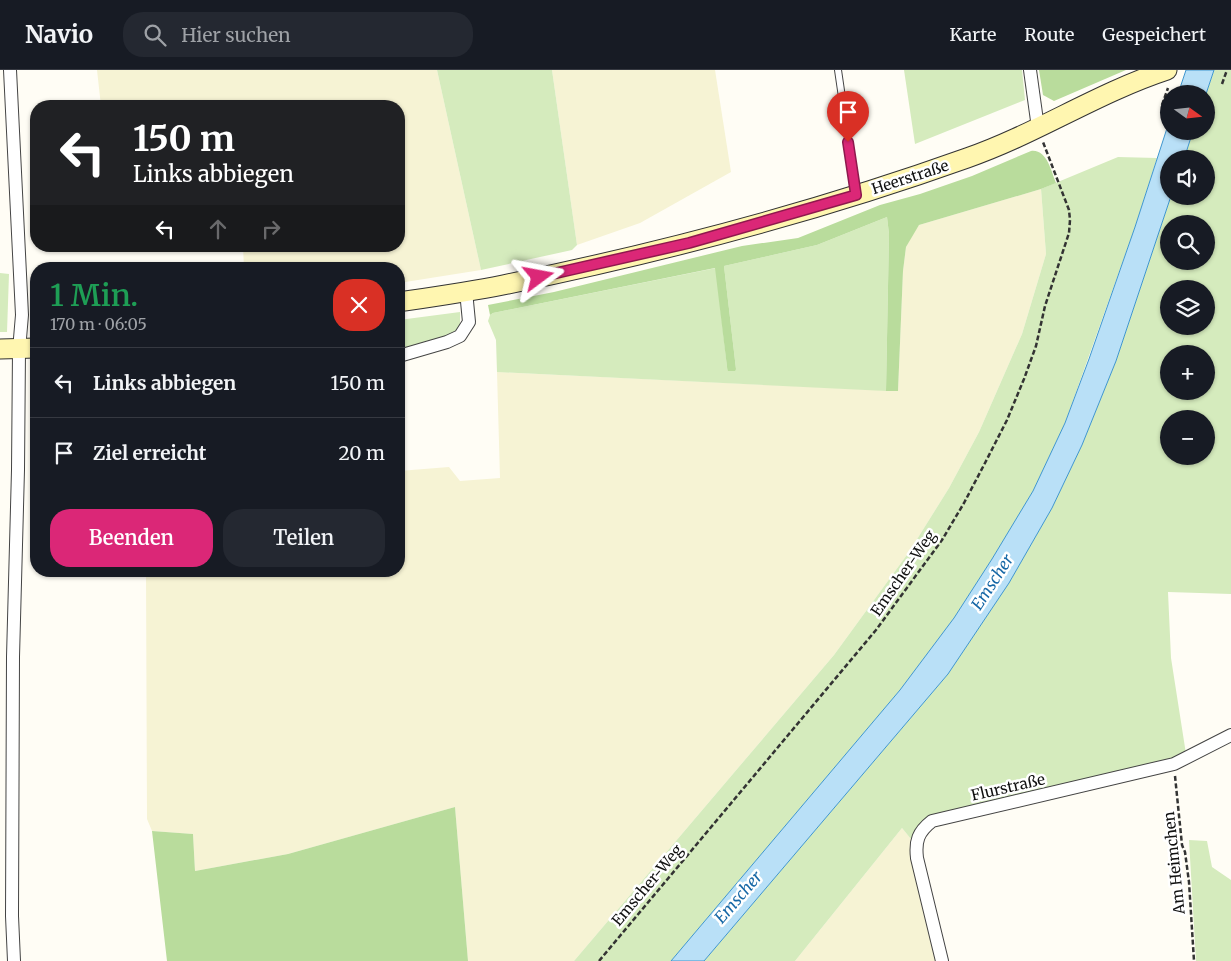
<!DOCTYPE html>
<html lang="de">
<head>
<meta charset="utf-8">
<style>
	:root { --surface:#171b24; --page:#242831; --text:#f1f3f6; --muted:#9ea1a6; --line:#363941; --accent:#db2777 }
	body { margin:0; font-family:Merriweather,serif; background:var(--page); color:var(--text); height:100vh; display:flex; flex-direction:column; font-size:19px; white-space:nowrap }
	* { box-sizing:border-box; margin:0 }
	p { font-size:16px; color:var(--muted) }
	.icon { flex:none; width:28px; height:28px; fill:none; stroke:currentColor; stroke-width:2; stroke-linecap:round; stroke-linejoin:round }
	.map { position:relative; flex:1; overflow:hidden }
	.panel { position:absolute; left:30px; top:192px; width:375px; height:315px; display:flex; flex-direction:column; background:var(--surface); border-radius:20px; box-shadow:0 1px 4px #0004 }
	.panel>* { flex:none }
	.hud { position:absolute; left:30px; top:30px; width:375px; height:152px; border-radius:20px; box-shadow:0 1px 4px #0004; background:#202124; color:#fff; overflow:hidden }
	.needle { width:32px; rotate:105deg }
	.controls { position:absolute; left:1160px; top:15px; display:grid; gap:10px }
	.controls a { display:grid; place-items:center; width:55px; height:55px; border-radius:50%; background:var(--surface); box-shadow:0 1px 4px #0004; font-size:25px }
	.pin { position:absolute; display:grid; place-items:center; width:42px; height:42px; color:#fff; margin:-51px -21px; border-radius:50% 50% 50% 0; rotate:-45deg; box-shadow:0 0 5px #0007 }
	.pin .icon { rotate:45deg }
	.me { position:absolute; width:55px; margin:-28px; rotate:77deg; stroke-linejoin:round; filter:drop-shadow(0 0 4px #0008) }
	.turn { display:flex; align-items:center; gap:18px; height:105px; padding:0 20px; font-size:22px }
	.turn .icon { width:65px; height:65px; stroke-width:2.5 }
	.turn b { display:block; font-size:35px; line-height:42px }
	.lanes { display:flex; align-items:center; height:48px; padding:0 20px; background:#0003; justify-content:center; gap:25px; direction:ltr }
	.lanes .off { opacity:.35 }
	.round { display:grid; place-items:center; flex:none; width:52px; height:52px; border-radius:20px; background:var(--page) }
	.head { display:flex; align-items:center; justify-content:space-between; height:85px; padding:0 20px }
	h1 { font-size:30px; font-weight:600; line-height:38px; color:#1e9e55 }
	.primary-button { display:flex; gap:10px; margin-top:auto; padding:10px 20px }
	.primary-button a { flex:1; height:58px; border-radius:20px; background:var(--accent); color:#fff; font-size:20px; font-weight:600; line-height:58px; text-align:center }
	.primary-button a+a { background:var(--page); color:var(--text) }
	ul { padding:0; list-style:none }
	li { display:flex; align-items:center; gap:15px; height:70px; padding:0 20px; border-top:1px solid var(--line) }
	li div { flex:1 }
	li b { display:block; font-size:19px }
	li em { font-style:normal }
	header { display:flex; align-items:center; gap:30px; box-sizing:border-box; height:70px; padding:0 25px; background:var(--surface); border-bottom:1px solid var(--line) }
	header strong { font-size:24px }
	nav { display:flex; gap:28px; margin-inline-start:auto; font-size:18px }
	.search { width:350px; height:45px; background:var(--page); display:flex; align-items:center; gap:12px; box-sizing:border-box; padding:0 18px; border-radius:20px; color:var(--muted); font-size:19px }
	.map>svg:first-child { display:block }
	.farmland { fill:#f6f3d4 }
	.green { fill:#d5ebbd; fill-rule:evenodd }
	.forest { fill:#b9dc9c }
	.water { fill:#b9e0f7; stroke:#3f96cf }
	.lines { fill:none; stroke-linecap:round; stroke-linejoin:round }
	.lane-casing { stroke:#444; stroke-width:8 }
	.street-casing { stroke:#444; stroke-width:14 }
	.secondary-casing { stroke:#333; stroke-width:21 }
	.path { stroke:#333; stroke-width:2.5; stroke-dasharray:5 2.5; stroke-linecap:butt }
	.lane { stroke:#fff; stroke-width:6 }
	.street { stroke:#fff; stroke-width:12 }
	.secondary { stroke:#fff6b0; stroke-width:19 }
	.route-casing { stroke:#8e194d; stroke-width:12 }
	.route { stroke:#db2777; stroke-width:9 }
	.labels { text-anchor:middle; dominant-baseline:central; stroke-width:5; stroke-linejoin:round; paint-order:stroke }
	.street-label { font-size:15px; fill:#111; stroke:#fff }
	.water-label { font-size:16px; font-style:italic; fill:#1768a6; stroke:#fff }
</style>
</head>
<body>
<header>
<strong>Navio</strong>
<div class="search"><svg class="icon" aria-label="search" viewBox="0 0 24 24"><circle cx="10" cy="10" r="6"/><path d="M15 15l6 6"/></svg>Hier suchen</div>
<nav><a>Karte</a><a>Route</a><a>Gespeichert</a></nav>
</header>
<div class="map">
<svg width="1231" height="891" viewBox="0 0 1231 891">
	<rect width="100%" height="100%" fill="#fffdf5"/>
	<g class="farmland">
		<polygon points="97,0 437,0 481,200 399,213 399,199 244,199 243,176 399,176 399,36 101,36"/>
		<polygon points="552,0 715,0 731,102 640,153 577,175"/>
		<polygon points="1041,119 1046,184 1022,264 979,362 949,418 909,482 834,585 574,891 468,891 455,737 288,784 195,801 193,764 152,761 147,749 146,501 399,501 399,401 449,397 460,411 500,408 497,302 898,321 903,201 906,177 912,165 919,155"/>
		<polygon points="902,758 915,774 941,891 795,891"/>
	</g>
	<g class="green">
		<polygon points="437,0 552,0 577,175 572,180 481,200"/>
		<polygon points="904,0 1022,0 1025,30 915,74"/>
		<path d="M1214,0H1231V524L1168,522L1171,588L1186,684L1173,689L932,749L915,774L902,758L795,891H704L948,604L1009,513L1052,438L1082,375L1116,291L1171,126H1206V89H1184L1193,61H1206V24ZM1169,154H1206V191H1169ZM1169,219H1206V256H1169ZM1169,284H1206V321H1169ZM1169,349H1206V386H1169Z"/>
		<polygon points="1118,87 1157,88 1135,157 1065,353 1033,421 992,489 954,548 900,620 671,891 574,891 834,585 909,482 949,418 979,362 1022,264 1046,184 1041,119"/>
		<polygon points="887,147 889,164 886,321 497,302 496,270 488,251 490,245 493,243 716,198 727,297 736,299 724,196 817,175"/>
		<polygon points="0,203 9,204 7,262 0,262"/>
		<polygon points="460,242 460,255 453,264 399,281 399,250"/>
		<polygon points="1189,770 1207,771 1212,797 1231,810 1231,891 1196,891"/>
	</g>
	<g class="forest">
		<polygon points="1039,0 1126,0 1054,31 1043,25"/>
		<path d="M1031,81C1047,79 1051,101 1056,113L1041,119L919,155L906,177L903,201L898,321H886L889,164L887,147L817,175L724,196L736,299L735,301H728L727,297L715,198L493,243L490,245L488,235L554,222L742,176L798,168L880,135L920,124L972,106Z"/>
		<polygon points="455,737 468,891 167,891 152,761 193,764 195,801 288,784"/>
	</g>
	<g class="water">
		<polygon points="1186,0 1214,0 1206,24 1178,24"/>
		<polygon points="1169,52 1169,61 1193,61 1184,89 1169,89 1169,126 1171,126 1116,291 1082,375 1052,438 1009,513 948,604 704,891 671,891 900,620 954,548 992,489 1033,421 1065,353 1089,289 1135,157"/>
	</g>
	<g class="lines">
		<g class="lane-casing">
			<polyline id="lane" points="838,0 856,123"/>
		</g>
		<g class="street-casing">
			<g id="street">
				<polyline points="10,0 22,245 19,280 18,400 13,587 12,846 14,891"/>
				<polyline points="1030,0 1038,58"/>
				<polyline points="399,286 447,272 460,266 469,252 466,221"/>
				<path d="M942,891L917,788C915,771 918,762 932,751L1174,694L1231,665"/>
			</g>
		</g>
		<g class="secondary-casing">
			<g id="secondary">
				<path d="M399,232C433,227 468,222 503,215C660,183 816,142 967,88C1036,64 1097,23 1167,0"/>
				<polyline points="0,279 36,278"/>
			</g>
		</g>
		<g class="path">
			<polyline points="1222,14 1227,0"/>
			<polyline points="1162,35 1168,18"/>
			<polyline points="1175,706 1182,775 1185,782 1189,812 1194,891"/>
			<polyline points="599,891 876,560 942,470 964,433 985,393 1007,350 1024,309 1036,276 1045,236 1069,163 1070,150 1069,140 1043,72"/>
		</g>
		<use href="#lane" class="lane"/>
		<use href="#street" class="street"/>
		<use href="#secondary" class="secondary"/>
	</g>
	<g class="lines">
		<g class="route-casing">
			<polyline id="route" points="539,207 689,173 856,125 848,72"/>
		</g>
		<use href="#route" class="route"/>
	</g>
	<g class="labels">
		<g class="street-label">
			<text transform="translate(910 107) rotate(-18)">Heerstraße</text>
			<text transform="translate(903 503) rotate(-55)">Emscher-Weg</text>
			<text transform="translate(1008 717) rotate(-13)">Flurstraße</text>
			<text transform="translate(1174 793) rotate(-96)">Am Heimchen</text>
			<text transform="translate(647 815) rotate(-50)">Emscher-Weg</text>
		</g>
		<g class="water-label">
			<text transform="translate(992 512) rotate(-57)">Emscher</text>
			<text transform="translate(738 827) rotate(-49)">Emscher</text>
		</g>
	</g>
</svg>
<div class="controls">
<a><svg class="needle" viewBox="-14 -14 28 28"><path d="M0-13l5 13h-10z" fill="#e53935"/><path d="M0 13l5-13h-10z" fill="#9ea1a6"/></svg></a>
<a><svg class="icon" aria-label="sound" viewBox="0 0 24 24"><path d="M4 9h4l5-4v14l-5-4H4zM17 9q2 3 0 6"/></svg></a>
<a><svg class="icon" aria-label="search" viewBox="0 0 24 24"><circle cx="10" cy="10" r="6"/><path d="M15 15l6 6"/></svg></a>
<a><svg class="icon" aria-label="layers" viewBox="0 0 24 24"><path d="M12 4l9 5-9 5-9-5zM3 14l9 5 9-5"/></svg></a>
<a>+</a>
<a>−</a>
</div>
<div class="pin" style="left:848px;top:72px;background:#d93025"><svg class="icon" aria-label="arrive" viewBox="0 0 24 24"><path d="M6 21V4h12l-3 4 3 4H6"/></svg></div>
<svg class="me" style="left:539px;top:207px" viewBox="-20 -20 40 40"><path d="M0-17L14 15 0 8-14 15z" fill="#db2777" stroke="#fff" stroke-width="4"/></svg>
<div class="hud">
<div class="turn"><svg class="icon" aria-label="left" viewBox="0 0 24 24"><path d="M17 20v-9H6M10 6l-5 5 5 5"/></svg><div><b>150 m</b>Links abbiegen</div></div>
<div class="lanes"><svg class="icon" aria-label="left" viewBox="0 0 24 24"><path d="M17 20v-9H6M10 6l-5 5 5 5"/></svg><svg class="icon off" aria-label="ahead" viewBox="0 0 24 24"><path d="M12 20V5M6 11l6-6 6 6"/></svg><svg class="icon off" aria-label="right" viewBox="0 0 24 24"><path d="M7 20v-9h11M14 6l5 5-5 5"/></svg></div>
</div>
<section class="panel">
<div class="head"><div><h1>1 Min.</h1><p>170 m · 06:05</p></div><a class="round" style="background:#d93025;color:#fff"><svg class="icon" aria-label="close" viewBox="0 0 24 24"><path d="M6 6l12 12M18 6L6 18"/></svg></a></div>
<ul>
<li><svg class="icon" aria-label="left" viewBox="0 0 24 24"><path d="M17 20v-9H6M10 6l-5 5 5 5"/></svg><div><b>Links abbiegen</b></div><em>150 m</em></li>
<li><svg class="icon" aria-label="arrive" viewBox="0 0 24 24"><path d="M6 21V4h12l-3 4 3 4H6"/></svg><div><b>Ziel erreicht</b></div><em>20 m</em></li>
</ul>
<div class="primary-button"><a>Beenden</a><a>Teilen</a></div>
</section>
</div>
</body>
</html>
